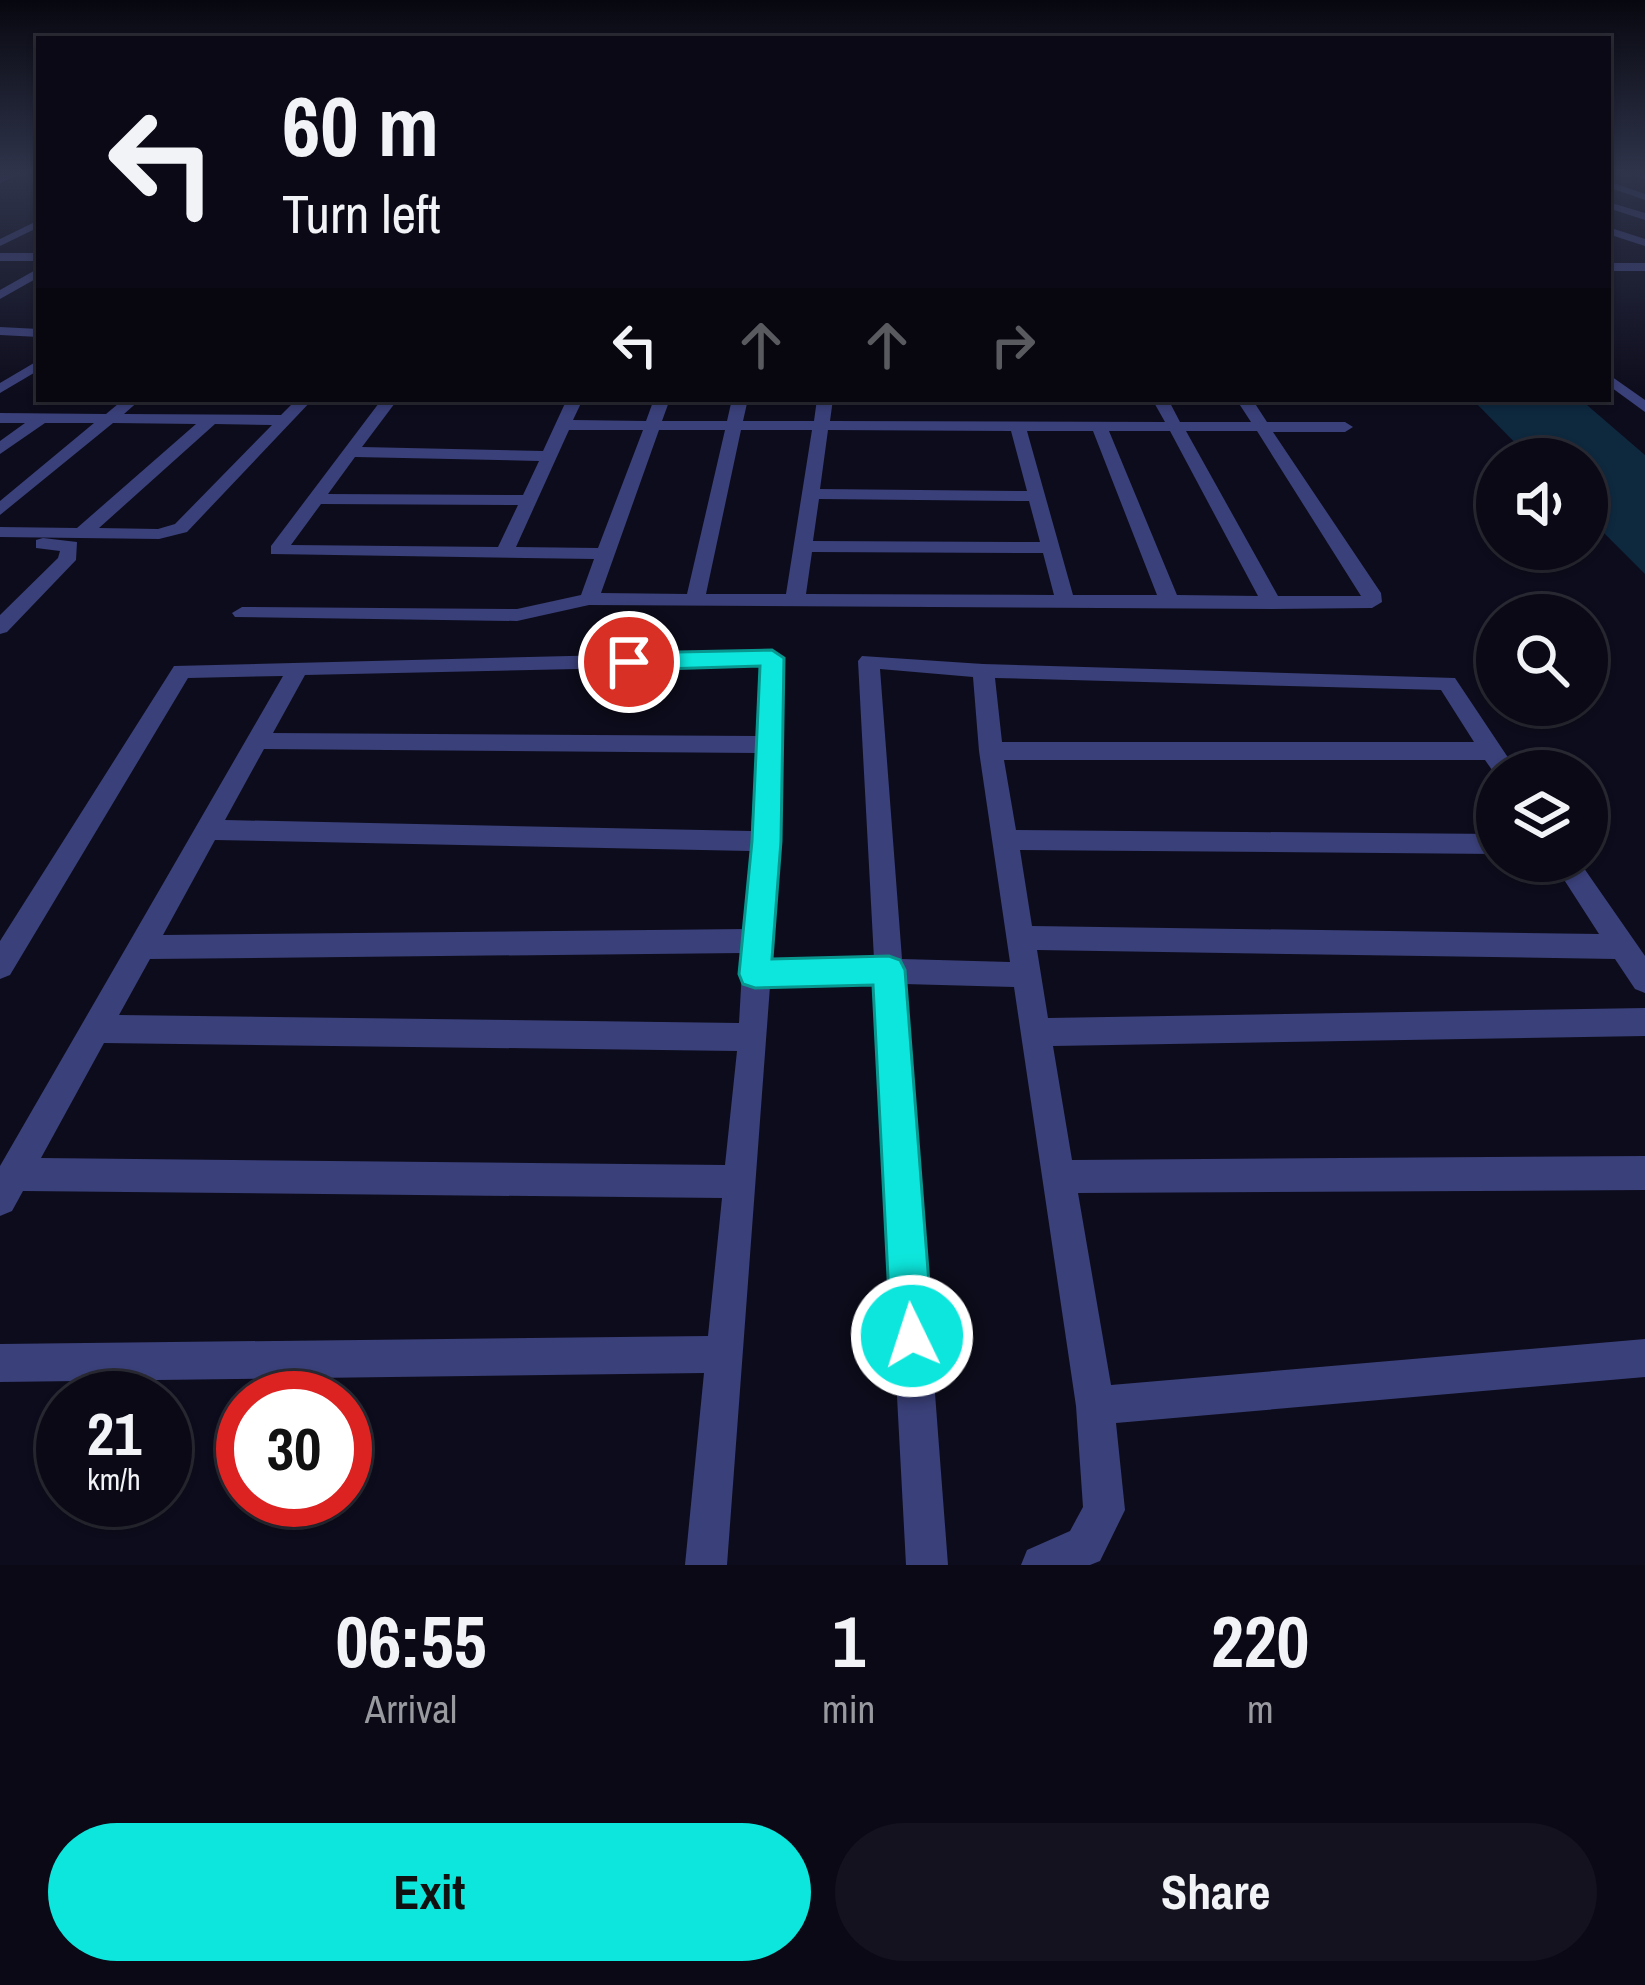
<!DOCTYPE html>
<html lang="en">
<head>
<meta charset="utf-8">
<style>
	:root { --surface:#0a0915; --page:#13121e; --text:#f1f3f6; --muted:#999aa0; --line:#2a2a34; --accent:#0de6dc }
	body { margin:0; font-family:"Archivo Narrow",sans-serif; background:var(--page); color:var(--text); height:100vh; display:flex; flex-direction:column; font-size:45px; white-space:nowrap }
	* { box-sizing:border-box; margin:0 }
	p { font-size:39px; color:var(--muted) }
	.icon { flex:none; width:66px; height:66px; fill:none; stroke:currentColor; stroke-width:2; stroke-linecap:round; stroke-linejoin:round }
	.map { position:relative; height:1565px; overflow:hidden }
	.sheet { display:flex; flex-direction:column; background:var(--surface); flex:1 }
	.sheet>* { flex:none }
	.top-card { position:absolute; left:36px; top:36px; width:1575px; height:366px; border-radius:0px; box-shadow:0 3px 9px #0004,0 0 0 3px var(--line); background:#0a0915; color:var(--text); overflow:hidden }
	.buttons { position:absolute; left:1476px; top:438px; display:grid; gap:24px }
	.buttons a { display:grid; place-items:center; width:132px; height:132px; border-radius:50%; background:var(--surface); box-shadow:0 3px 9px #0004,0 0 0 3px var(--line); font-size:60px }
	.speed { position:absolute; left:36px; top:1371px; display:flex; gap:24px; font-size:60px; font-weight:700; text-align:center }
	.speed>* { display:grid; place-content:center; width:156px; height:156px; border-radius:50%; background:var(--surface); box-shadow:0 3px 9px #0004,0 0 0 3px var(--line); line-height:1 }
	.speed small { font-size:30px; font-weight:400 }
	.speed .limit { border:18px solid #d22; background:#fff; color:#111 }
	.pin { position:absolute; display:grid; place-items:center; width:102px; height:102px; color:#fff; margin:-51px; border:6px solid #fff; border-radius:50%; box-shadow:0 3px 12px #0007 }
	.me { position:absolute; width:132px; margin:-66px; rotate:356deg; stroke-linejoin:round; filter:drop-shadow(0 0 9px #0008) }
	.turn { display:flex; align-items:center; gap:42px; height:252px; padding:0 48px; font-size:54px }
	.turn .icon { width:156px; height:156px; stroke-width:2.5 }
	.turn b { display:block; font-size:84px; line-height:102px }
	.lanes { display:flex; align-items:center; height:114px; padding:0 48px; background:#0003; justify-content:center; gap:60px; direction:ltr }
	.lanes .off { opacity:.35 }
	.eta { display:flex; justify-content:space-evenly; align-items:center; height:204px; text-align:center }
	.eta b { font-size:72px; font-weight:700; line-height:84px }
	.primary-button { display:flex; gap:24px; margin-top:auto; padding:24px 48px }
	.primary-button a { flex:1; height:138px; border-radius:72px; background:var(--accent); color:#111; font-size:48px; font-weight:700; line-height:138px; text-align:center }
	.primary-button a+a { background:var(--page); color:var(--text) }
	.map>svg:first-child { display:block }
	.water { fill:#0e283e }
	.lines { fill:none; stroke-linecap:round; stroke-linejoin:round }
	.minor { fill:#3a4079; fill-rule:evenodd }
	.route { fill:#0de6dc; stroke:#08968f; stroke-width:3 }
</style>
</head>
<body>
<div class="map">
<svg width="1645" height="1565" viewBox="0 0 1645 1565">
	<rect width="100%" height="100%" fill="#0d0c1c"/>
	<polygon class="water" points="1472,399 1580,399 1645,455 1645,574 1587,516 1587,459 1531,459"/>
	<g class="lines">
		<g class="minor">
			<polygon points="15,175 13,177 0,183 0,176"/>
			<polygon points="1636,175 1645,175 1645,180"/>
			<polygon points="1608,181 1645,194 1645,200 1608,187"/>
			<polygon points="1608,202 1645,213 1645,220 1608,208"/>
			<polygon points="39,220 39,227 0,246 0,239"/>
			<polygon points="1608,227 1645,239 1645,246 1608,234"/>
			<rect x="0" y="253" width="39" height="8"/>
			<rect x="1608" y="263" width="37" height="8"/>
			<polygon points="39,268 39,277 0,299 0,290"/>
			<polygon points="0,327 39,329 39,337 0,335"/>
			<polygon points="39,360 39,370 0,393 0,383"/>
			<polygon points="1608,374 1645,400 1645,412 1608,385"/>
			<path d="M124,399H141L124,414L281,415L297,399H313L187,532L159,539L0,537V527L77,528L196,424L113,423L0,515V501L94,423H45L0,454V441L25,423H0V413L106,414ZM215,424L272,425L175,524L158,529L99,528Z"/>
			<path d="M382,399H398L362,447L543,451L567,399H583L573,420L646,421L654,399H670L662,421H727L732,399H748L743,421H814L817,399H833L830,421L1165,422L1152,399H1168L1180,422H1251L1236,399H1252L1267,422H1345L1353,427L1345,432H1273L1381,593L1382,602L1372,608L1272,609L589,605L517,621L235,617L232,613L242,607L517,609L581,595L594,559L271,554V546ZM569,430H643L598,548L516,547ZM659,430H725L687,594L601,593ZM741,430H812L786,594H706ZM828,430L1011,431L1027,491L820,489ZM1027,431H1093L1157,595H1073ZM1109,431H1170L1258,596L1177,595ZM1186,431H1257L1361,596H1278ZM355,457L539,461L523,495L328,494ZM819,499L1029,501L1040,542L813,541ZM321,504L518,505L498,547L291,545ZM812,552L1043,553L1054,595L806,594Z"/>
			<polygon points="43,538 77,542 76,560 7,632 0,634 0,615 58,558 60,551 36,548 36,540"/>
			<path d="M772,651L783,658L776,835L779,841L771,961L874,959L858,661L862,656L983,664L1455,678L1517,771H1497V777L1485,760H1004L1016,830L1497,834V854L1020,850L1032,926L1599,934L1552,861H1579L1645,956V993L1635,989L1615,959L1037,950L1048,1018L1645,1008V1036L1053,1046L1072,1160L1645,1156V1190L1078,1193L1111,1385L1645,1339V1377L1116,1423L1125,1510L1100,1561L1090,1565H1021L1027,1550L1070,1531L1083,1507L1076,1406L1014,987L904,984L948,1565H906L875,984L770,986L727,1565H685L704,1373L0,1382V1344L708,1336L722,1198L23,1191L12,1211L0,1216V1166L283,676L188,678L10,975L0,979V941L174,666ZM761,665L757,736L273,733L305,675ZM880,669L973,677L979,751L1010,962L902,959ZM995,678L1441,690L1474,742H1002ZM264,749L756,753L751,831L225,820ZM215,840L750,851L745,929L163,935ZM743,953L739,1023L119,1015L150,959ZM104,1043L737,1051L725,1165L41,1158Z"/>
		</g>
	</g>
	<linearGradient id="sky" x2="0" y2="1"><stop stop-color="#07070f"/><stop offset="0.44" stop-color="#2f344b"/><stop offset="1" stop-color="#2f344b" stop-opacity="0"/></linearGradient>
	<rect width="1645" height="394" fill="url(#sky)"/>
	<polygon class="route" points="772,650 784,658 781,841 772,959 889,956 900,960 905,970 933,1336 927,1351 912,1358 897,1351 891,1336 873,985 755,988 743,984 739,974 752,841 760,666 629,670 617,662 629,653"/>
</svg>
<div class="buttons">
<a><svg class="icon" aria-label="sound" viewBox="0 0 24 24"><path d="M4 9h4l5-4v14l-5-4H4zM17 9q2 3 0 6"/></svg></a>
<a><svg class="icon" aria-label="search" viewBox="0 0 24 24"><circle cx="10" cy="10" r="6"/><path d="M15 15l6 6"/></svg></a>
<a><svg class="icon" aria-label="layers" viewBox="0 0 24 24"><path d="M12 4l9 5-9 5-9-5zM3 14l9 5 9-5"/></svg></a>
</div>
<div class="speed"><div>21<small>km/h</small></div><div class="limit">30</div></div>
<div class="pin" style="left:629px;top:662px;background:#d93025"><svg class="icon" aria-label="arrive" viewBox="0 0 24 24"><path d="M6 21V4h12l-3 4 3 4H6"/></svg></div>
<svg class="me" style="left:912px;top:1336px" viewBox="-20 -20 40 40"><circle r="17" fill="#0de6dc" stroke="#fff" stroke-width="3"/><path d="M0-11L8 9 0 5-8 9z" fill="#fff"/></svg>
<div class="top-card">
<div class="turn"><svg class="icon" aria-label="left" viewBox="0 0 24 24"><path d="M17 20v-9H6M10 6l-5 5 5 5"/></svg><div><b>60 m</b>Turn left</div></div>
<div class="lanes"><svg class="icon" aria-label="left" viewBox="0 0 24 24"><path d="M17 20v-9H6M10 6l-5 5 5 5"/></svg><svg class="icon off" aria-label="ahead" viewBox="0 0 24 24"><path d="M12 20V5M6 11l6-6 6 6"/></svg><svg class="icon off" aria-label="ahead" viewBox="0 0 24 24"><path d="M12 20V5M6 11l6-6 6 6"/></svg><svg class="icon off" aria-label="right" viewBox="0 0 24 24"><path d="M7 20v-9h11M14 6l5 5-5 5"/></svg></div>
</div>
</div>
<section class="sheet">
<div class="eta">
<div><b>06:55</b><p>Arrival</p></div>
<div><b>1</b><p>min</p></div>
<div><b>220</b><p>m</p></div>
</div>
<div class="primary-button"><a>Exit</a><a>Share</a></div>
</section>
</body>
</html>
